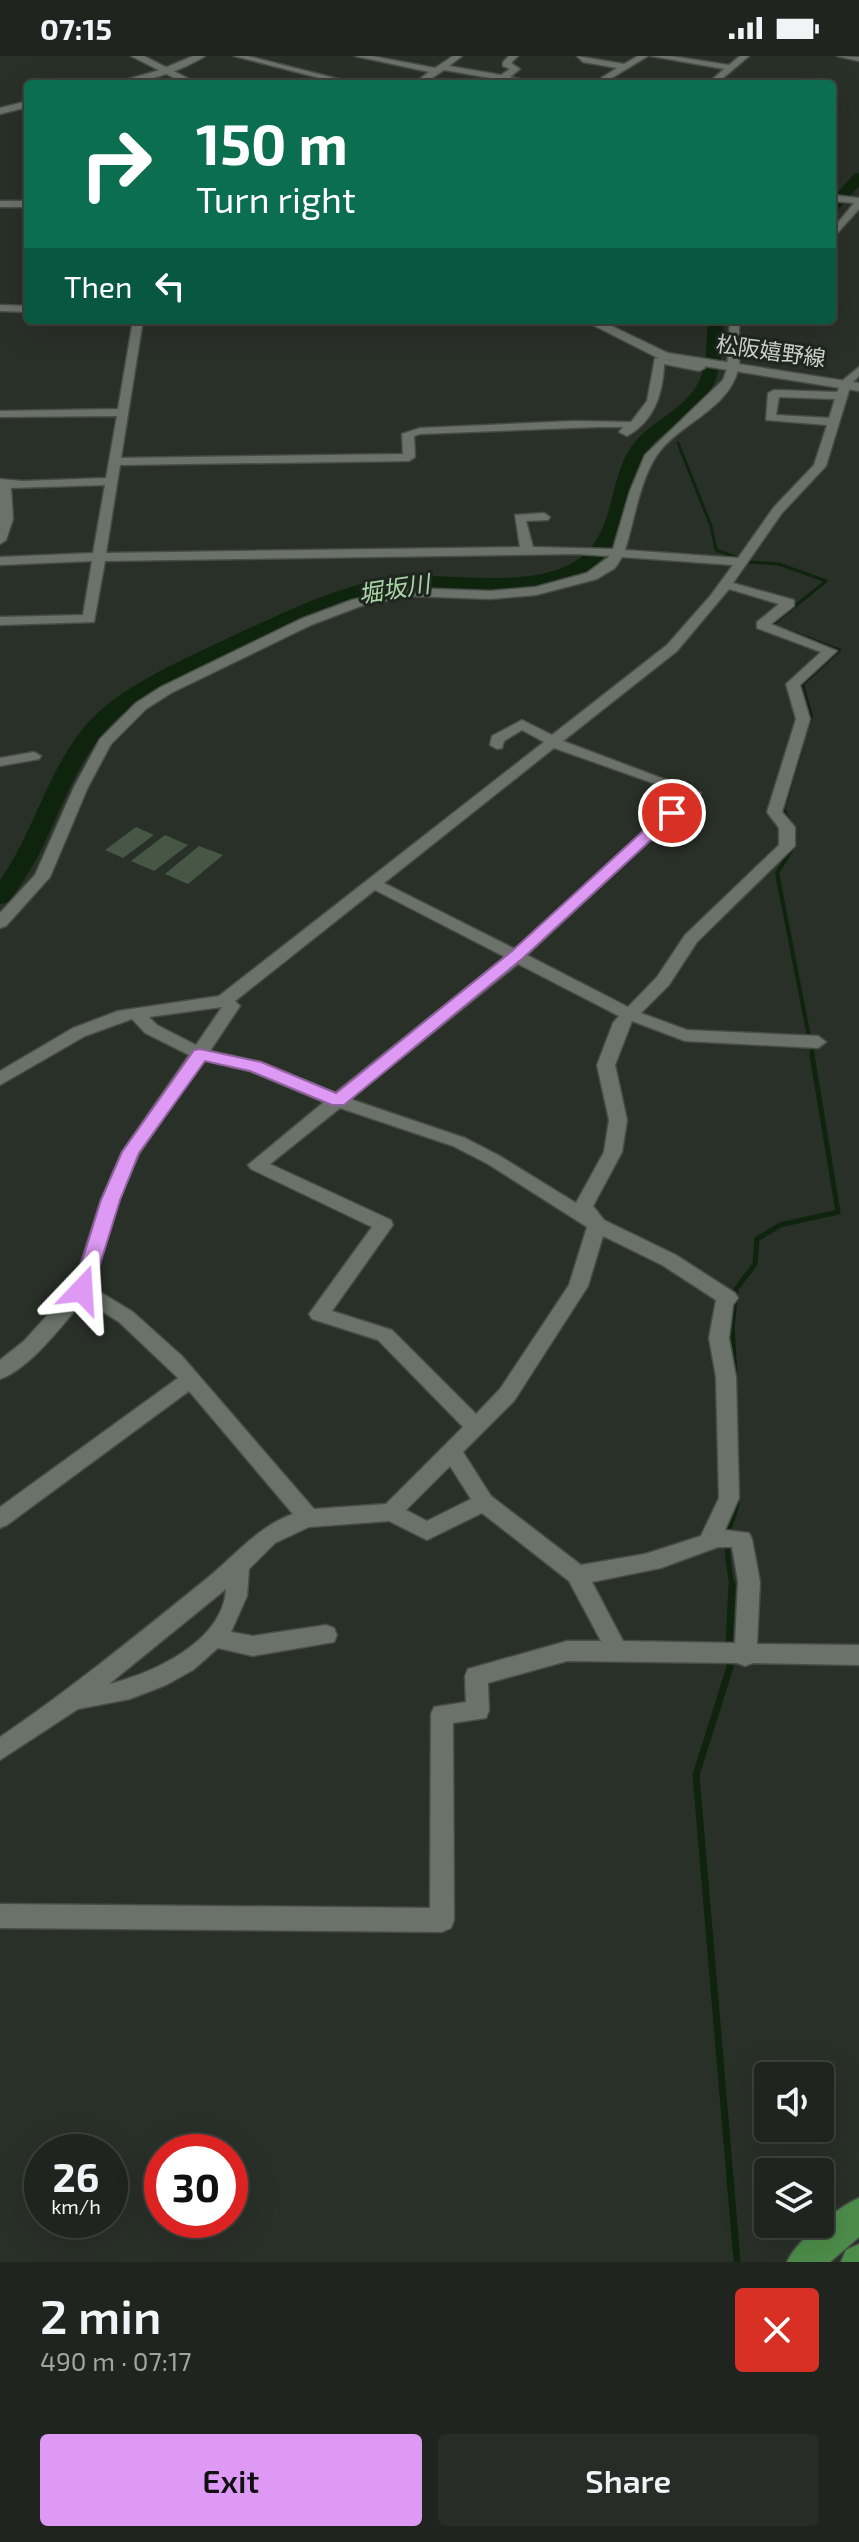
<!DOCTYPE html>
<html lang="en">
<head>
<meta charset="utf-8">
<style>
	:root { --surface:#1f241e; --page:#272c27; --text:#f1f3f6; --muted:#a1a4a4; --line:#3c413c; --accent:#dd99f4 }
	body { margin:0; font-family:"Exo 2","Noto Sans JP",sans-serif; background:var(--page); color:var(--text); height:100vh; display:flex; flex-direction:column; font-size:30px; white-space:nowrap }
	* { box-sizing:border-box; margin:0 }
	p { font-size:26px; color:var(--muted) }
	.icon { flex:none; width:44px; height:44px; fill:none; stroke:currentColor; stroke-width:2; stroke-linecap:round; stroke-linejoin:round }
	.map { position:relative; height:2206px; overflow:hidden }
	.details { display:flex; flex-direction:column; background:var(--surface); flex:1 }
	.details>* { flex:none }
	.guide { position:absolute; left:24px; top:24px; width:812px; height:244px; border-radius:8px; box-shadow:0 8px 32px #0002,0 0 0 2px var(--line); background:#0b6e4f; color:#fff; overflow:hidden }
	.fabs { position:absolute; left:754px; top:2006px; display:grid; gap:16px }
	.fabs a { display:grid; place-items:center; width:80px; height:80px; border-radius:8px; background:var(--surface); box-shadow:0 8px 32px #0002,0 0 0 2px var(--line); font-size:40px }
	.speed { position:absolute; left:24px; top:2078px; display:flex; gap:16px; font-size:40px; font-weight:700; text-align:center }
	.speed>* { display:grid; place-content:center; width:104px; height:104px; border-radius:50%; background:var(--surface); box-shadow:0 8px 32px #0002,0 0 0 2px var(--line); line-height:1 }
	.speed small { font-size:20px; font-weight:400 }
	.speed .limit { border:12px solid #d22; background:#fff; color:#111 }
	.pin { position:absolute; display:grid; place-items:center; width:68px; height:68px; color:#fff; margin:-34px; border:4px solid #fff; border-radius:50%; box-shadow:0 2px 8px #0007 }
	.me { position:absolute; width:88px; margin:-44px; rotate:20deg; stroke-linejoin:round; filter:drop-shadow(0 0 6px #0008) }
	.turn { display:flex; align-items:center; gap:28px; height:168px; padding:0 40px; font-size:36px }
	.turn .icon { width:104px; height:104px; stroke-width:2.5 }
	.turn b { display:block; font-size:56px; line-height:68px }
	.then { display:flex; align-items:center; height:76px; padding:0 40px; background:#0003; gap:16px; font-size:30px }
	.round { display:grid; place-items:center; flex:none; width:84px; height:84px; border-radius:8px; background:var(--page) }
	.head { display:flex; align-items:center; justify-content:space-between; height:136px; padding:0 40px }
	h1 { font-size:48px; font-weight:600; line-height:60px }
	.action { display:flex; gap:16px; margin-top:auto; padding:16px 40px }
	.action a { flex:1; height:92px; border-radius:8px; background:var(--accent); color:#111; font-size:32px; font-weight:600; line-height:92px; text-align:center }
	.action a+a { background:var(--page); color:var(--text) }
	.status { display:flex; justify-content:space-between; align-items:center; height:56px; padding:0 40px; background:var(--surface); direction:ltr }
	.status svg { height:22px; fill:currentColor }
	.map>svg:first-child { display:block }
	.green { fill:#465845 }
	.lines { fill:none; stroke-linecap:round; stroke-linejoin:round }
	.stream-far3 { stroke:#0e240d; stroke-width:3 }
	.stream-far2 { stroke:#0e240d; stroke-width:4 }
	.stream-far1 { stroke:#0e240d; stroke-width:5 }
	.stream { stroke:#0e240d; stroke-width:7 }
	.river { fill:#0e240d; fill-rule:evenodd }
	.minor-casing { stroke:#474c46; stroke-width:3 }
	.secondary-casing { stroke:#474c46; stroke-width:3 }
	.primary-casing { stroke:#474c46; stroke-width:3 }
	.minor { fill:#6a7269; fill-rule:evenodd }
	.secondary { fill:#6a7269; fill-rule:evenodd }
	.primary { fill:#4d8d4a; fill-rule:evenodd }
	.route { fill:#dd99f4; stroke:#90639f; stroke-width:2 }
	.labels { text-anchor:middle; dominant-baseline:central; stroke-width:6; stroke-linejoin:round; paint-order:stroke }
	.far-street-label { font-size:22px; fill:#ced3ce; stroke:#1f261f }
	.far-water-label { font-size:24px; font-style:italic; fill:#a9d5a5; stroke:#1f261f }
</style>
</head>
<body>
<div class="status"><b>07:15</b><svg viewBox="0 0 49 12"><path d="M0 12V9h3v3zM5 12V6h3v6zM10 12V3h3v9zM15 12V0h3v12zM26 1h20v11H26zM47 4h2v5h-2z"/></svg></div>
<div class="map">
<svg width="859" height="2206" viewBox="0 0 859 2206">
	<rect width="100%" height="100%" fill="#293028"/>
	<g class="green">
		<polygon points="136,771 154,779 123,802 105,794"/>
		<polygon points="165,779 188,789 154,815 131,805"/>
		<polygon points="199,790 223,799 188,828 165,818"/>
	</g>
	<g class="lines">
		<polyline class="stream-far3" points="678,387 711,470 716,494 749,506 779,508 826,525 772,569 813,584"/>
		<g class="stream-far2">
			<polyline points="807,582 839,594 802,628 811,660 809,667"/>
			<polyline points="800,696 783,753 795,777 792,793 777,817 813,1001"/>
		</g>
		<g class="stream-far1">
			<polyline points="735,1317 732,1272 736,1233 755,1208 757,1183 780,1169 838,1156 812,999"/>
			<path d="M732,1531C730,1514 725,1495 728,1477C731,1463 738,1455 737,1439"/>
		</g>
		<g class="stream">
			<polyline points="729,1590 732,1529"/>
			<polyline points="729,1600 730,1611 696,1719 737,2205"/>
		</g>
		<g class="river">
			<polygon points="859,117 859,130 837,155 832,156 832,143 854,118"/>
			<path d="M708,264H724C721,311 722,333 682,364C670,374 655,383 646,397C624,430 631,478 599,506C545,553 441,524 374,537C337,545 303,564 268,580C221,601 170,621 129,653C84,687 67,740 43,790C34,810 21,828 9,846L0,848V824C42,765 52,686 116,642C154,615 197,597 239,577C297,551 352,522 417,520C466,519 548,534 587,496C614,469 610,422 631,391C651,363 691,352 702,318C708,301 706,282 708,264Z"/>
		</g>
		<g class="minor-casing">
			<g id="minor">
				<path d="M193,0H205C180,16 142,28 111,28L160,14Z"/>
				<polygon points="234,0 248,0 358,28 343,28"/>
				<polygon points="355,0 372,0 435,12 453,0 462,0 449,10 501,19 510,13 503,10 503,6 509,0 518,0 511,7 520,13 510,21 542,28 524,28 444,14 423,28 413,28 429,16"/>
				<polygon points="577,0 624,8 638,0 648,0 602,28 592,28 617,12 583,6"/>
				<polygon points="651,0 671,0 729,9 740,0 749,0 716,28 707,28 724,13"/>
				<polygon points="837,0 859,1 859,5"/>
				<polygon points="28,45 28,51 0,58 0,52"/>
				<polygon points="832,139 859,142 859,153 832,183 832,174 854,147 832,145"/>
				<rect x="0" y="145" width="28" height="6"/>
				<polygon points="0,249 28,250 28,256 0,255"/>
				<path d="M133,264H143L121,402L403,398L402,378L420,372L573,365L631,366L647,345L655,302L694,308L699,304L704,307L705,312L699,315L664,308C663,339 653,366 627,380L619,376L623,371H598L420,378L414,380L415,401L409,405L120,409L106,497L520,491L515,459L544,457L550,461L548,464L526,465L533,491L613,493L630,435L645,399L723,324L727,313L730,264H740C737,280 742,298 738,314C728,354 678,368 657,399C639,426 635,463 625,494L738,502L774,451L814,409L827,369L766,364L768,337L774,334L837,336L842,325L859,311V320L851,328L826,410L782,457L733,527L794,544V550L771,568L837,595L800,629L810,663L782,756L795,771V790L697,886L669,929L641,957L687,974L818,980L826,986L818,992L685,985L632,965L615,1009L627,1064L622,1096L593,1150L604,1164L676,1199L735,1237L738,1242L733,1249L729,1282L736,1321L739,1442L725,1474L749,1477L752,1483L760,1526L757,1588L859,1589V1609L753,1607L745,1610L737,1607L567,1605L488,1627L489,1655L486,1662L453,1667L454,1864L451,1872L442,1876L0,1872V1848L430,1852L431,1658L434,1651L466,1646L465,1620L468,1613L567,1585H601L569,1525L482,1457L427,1484L389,1465L309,1471L275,1487L249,1513L247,1540L231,1576L253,1580L326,1569L334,1572L337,1579L334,1586L253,1600L218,1592L193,1614L166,1629L130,1643L78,1653L0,1704V1681C72,1632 138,1578 205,1524C234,1501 258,1470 293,1458L189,1335L7,1469L0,1472V1451L178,1322L119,1266L84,1244C63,1268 30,1313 0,1323V1304L24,1285L73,1231L101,1144L122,1096L189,999L145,977L132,963L85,980L0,1029V1015L73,972L118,955L219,940L544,686L522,674L504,685L502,692L497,693L490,689L492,680L522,664L552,679L667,589L711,539L733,509L622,501L615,512L597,523L536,539L491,543L407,540L361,550L311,569L171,637L146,653L111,688L88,731L50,821L6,870L0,872V857L35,819L74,731L100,683L136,647L161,631L301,563L352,544L407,532L491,535L536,531L587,517L610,500L576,498L105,505L94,566L0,569V561L83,559L92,505L0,509V501L93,497L105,429L11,432L13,463L6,484L0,488V423L23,425L106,422L117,360L0,361V355L118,353ZM779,341L835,343L829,362L776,359ZM729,533L779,548L757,566V572L821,596L786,628L796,663L767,756L779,772V789L685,879L657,921L628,951L527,899L701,737L563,685L677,595ZM554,692L684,738L515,893L384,827ZM375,834L505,901L335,1037L260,1006L210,995L240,950L235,945ZM518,908L619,960L613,967L597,1009L609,1064L604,1096L576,1147L500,1100L465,1082L350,1043ZM222,951L196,989L157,969L149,961ZM203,1004L250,1015L324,1046L248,1109L251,1113L372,1171L309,1258L312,1263L378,1284L463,1371L386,1448L314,1453L182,1300L133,1256L92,1231L119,1144L139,1098ZM340,1052L453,1090L488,1108L587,1171L569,1229L500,1333L476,1358L392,1274L332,1255L393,1169L391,1164L270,1108ZM603,1180L662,1209L716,1244L709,1282L716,1321L719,1442L701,1480L645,1498L581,1509L491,1440L463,1396L514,1345L588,1230ZM450,1410L471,1443L427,1465L406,1454ZM718,1491H732L738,1526L735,1587L623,1585L592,1526L661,1512ZM226,1533C223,1586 153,1617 109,1628Z"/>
				<polygon points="34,696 41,700 39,703 0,710 0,702"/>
			</g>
		</g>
		<g class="secondary-casing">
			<g id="secondary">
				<polygon points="131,0 144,0 199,28 186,28"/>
				<polygon points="583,264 599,264 668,297 859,327 859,335 660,303"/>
			</g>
		</g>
		<g class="primary-casing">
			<g id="primary">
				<path d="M859,2142V2181L830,2206H787C796,2185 838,2151 859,2142Z"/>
				<polygon points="859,2188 859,2206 841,2206 846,2194"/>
			</g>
		</g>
		<use href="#minor" class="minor"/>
		<use href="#secondary" class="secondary"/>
		<use href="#primary" class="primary"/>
	</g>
	<polygon class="route" points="672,753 677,754 677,760 523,902 344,1049 332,1049 250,1015 205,1005 139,1097 120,1144 92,1234 89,1239 76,1239 73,1234 101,1144 122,1096 194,994 200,993 261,1006 336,1037 512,895 666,754"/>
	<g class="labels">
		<g class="far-street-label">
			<text transform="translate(771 294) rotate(8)">松阪嬉野線</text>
		</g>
		<g class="far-water-label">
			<text transform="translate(394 532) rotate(-9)">堀坂川</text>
		</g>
	</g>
</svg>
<div class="fabs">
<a><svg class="icon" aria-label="sound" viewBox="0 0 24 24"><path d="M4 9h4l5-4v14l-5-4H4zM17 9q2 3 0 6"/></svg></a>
<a><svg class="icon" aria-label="layers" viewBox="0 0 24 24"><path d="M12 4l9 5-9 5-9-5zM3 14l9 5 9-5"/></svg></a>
</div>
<div class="speed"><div>26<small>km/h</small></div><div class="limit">30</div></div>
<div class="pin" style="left:672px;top:757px;background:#d93025"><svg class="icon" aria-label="arrive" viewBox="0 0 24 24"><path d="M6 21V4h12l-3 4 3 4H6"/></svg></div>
<svg class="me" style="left:82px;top:1234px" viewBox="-20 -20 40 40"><path d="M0-17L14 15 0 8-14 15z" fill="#dd99f4" stroke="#fff" stroke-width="4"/></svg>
<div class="guide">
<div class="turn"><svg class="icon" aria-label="right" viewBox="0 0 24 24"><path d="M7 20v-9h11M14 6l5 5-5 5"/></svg><div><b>150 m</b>Turn right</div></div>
<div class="then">Then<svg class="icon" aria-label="left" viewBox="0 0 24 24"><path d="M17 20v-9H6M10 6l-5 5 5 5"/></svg></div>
</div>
</div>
<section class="details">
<div class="head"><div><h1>2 min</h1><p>490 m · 07:17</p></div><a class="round" style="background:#d93025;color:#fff"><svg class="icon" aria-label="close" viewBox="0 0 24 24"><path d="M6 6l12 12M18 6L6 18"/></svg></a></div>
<div class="action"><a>Exit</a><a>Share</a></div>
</section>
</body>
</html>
